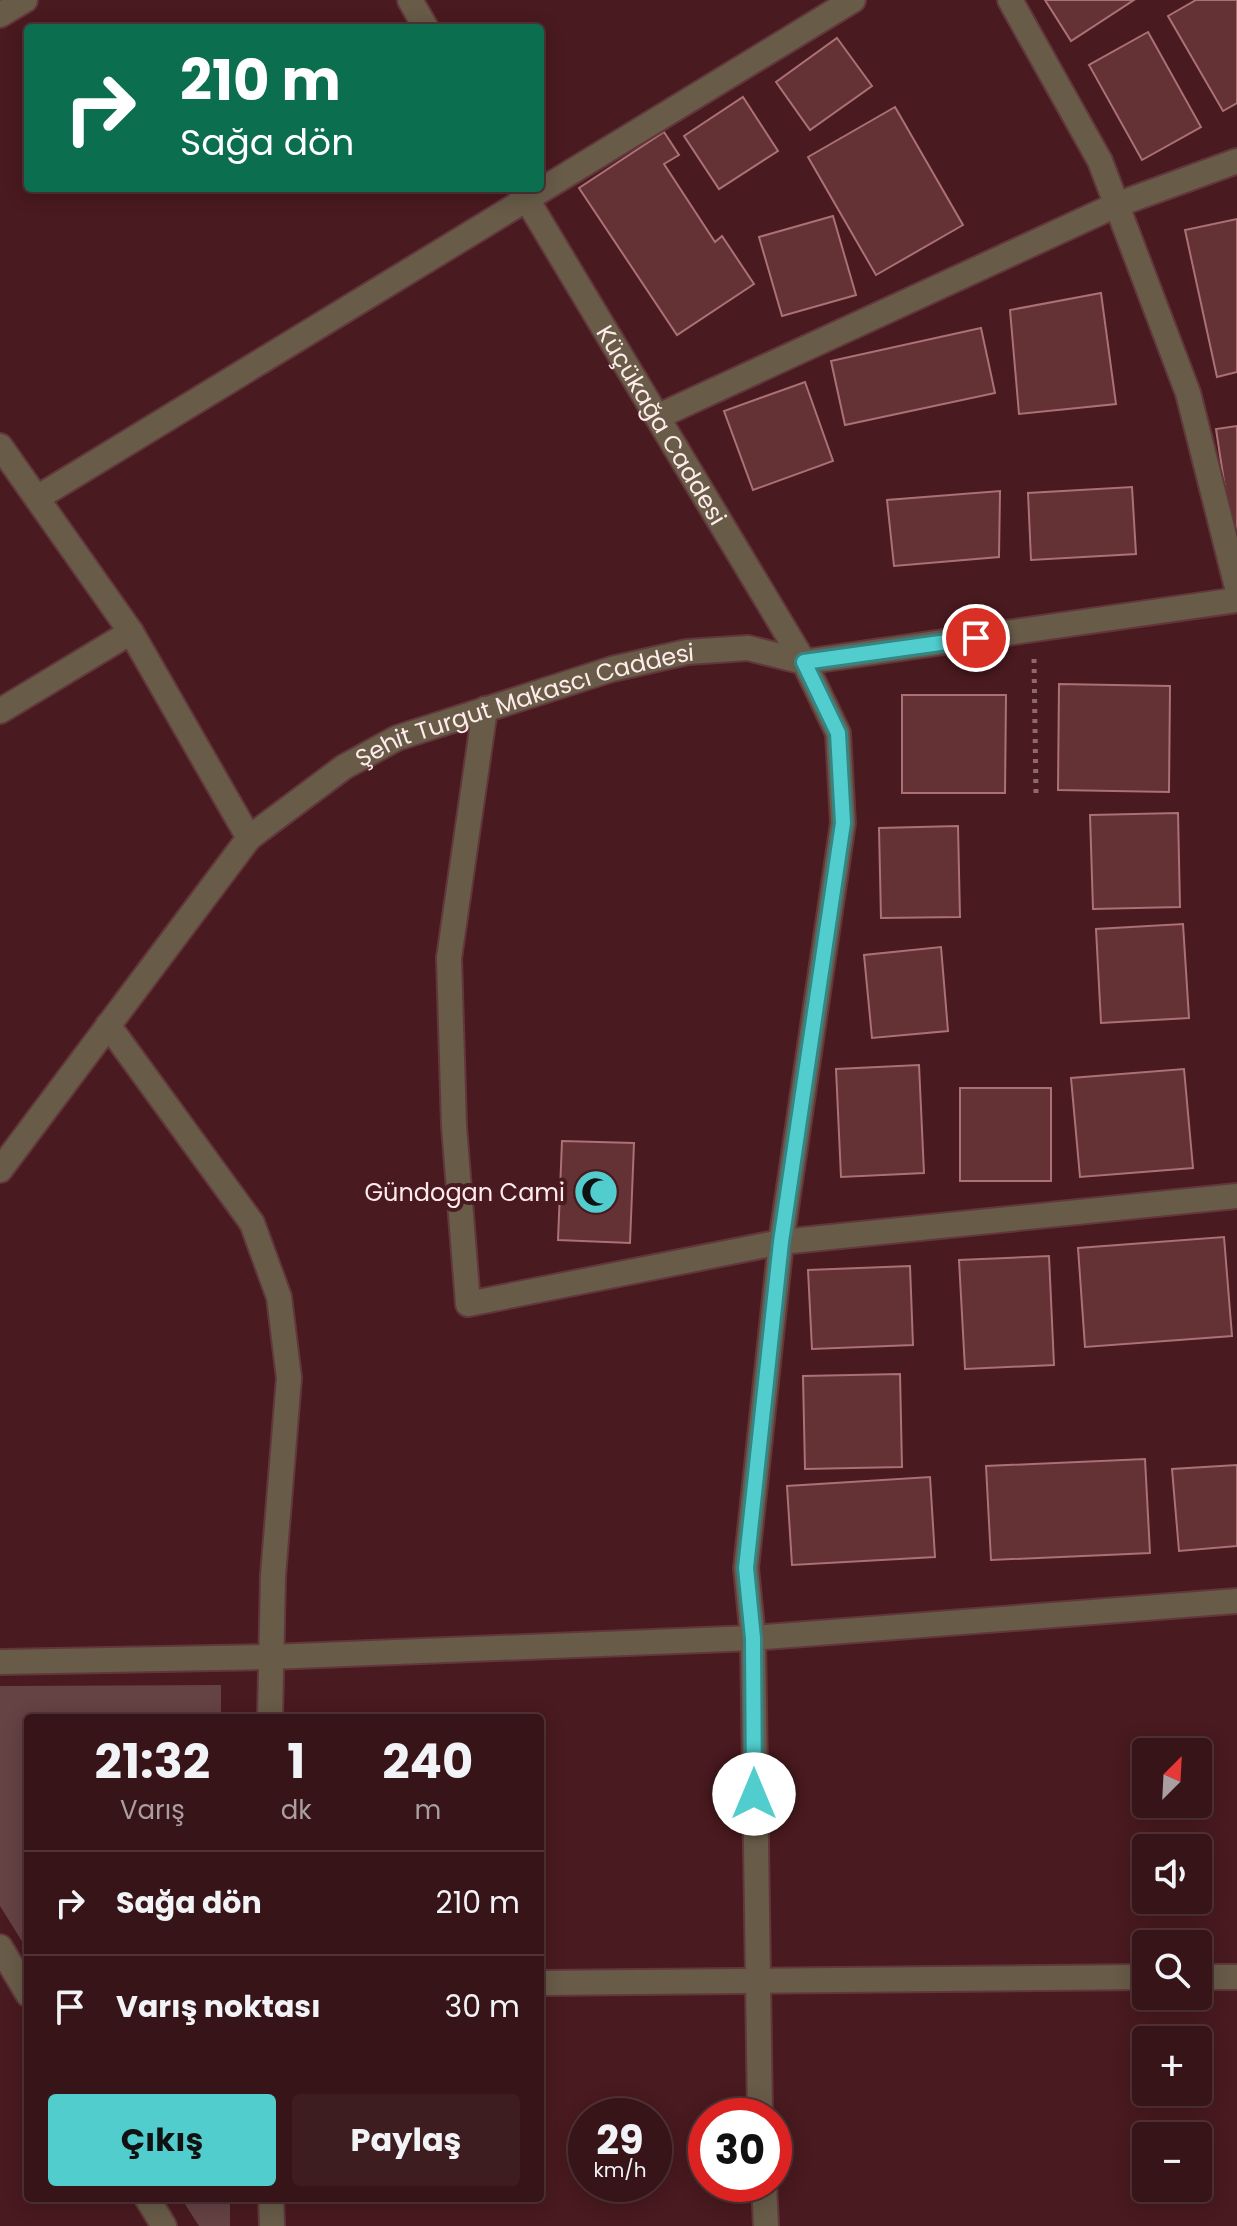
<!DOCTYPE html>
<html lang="tr">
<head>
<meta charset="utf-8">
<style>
	:root { --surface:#371417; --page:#3e1d20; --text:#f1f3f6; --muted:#aa9ea1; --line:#513336; --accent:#52cdcd }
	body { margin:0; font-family:Poppins,sans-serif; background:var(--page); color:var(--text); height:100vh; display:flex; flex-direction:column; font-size:30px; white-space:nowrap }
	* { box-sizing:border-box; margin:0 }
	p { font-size:26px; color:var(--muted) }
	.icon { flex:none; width:44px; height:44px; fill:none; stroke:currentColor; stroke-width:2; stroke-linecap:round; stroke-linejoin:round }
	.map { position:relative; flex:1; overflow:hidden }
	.panel { position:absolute; left:24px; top:1714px; width:520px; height:488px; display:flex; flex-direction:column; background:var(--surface); border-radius:8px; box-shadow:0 4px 20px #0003,0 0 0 2px var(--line) }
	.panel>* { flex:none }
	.top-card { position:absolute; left:24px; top:24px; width:520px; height:168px; border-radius:8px; box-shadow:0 4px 20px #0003,0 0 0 2px var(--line); background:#0b6e4f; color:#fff; overflow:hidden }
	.needle { width:52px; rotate:24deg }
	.tools { position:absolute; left:1132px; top:1738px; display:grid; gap:16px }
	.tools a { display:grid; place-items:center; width:80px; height:80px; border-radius:8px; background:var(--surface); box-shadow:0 4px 20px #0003,0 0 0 2px var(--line); font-size:40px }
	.speed { position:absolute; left:568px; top:2098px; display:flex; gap:16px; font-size:40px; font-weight:700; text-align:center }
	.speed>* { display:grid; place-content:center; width:104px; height:104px; border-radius:50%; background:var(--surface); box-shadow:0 4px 20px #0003,0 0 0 2px var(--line); line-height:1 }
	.speed small { font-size:20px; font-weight:400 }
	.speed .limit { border:12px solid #d22; background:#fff; color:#111 }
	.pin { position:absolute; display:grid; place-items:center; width:68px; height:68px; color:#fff; margin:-34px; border:4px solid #fff; border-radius:50%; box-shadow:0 2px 8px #0007 }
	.me { position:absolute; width:88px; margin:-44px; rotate:0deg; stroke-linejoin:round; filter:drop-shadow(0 0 6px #0008) }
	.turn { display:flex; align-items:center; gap:28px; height:168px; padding:0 24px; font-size:36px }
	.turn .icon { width:104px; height:104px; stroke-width:2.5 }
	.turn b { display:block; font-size:56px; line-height:68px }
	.eta { display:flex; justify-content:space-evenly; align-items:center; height:136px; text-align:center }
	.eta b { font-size:48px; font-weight:700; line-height:56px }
	.action { display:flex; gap:16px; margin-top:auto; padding:16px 24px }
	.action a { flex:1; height:92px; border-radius:8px; background:var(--accent); color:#111; font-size:32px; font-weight:700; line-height:92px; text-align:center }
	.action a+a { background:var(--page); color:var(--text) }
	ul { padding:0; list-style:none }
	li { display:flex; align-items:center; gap:24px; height:104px; padding:0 24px; border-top:2px solid var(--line) }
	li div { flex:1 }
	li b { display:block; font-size:30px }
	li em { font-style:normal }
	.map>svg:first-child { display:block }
	.green { fill:#654244 }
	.building { fill:#643135; stroke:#ab7175; stroke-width:2 }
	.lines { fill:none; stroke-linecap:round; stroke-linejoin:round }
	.minor-casing { stroke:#62373c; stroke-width:28 }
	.path { stroke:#8e6a6d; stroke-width:5; stroke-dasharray:4 6; stroke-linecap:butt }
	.minor { stroke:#685b48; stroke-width:24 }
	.route-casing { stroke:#358585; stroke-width:20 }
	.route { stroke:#52cdcd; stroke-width:14 }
	.labels { text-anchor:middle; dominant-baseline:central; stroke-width:8; stroke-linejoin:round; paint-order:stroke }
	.street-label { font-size:24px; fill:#ffebeb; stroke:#491a1f }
	.poi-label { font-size:24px; fill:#ffebeb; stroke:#491a1f; text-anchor:end }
</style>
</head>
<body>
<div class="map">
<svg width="1237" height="2226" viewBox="0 0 1237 2226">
	<rect width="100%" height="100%" fill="#491a1f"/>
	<g class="green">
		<polygon points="221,1685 221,1718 28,1718 28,1951 0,1906 0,1686"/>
		<polygon points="181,2198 230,2198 230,2226 199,2226"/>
	</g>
	<g class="building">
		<polygon points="1045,0 1134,0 1071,41"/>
		<polygon points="1196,0 1237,0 1237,103 1223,111 1168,16"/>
		<polygon points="1148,32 1201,127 1142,160 1089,65"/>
		<polygon points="837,38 872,86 810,130 776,82"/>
		<polygon points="743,97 778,151 719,189 684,136"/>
		<polygon points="895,107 963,225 876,275 808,157"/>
		<polygon points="664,132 679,155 664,164 715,242 722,236 754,284 677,335 579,188"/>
		<polygon points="833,216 856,295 782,316 759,237"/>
		<polygon points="1237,219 1237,372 1217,377 1185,230"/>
		<polygon points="1101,293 1116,404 1019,414 1010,310"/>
		<polygon points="981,328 995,393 845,425 831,361"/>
		<polygon points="805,382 833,461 753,490 724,411"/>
		<polygon points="1237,426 1237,547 1234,547 1216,429"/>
		<polygon points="1132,487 1136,554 1031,560 1028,493"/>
		<polygon points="1000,491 999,557 894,566 887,500"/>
		<polygon points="1059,684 1170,686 1169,792 1058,790"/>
		<polygon points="902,695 1006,695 1005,793 902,793"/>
		<polygon points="1178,813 1180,907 1093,909 1090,815"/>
		<polygon points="958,826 960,917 881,918 879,828"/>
		<polygon points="1183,924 1189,1018 1101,1023 1096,929"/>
		<polygon points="941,947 948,1031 872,1038 864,955"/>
		<polygon points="919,1065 924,1173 841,1177 836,1069"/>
		<polygon points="1184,1069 1193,1168 1080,1177 1071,1078"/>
		<rect x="960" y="1088" width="91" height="93"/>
		<polygon points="562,1141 634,1143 630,1243 558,1240"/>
		<polygon points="1224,1237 1232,1336 1085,1347 1078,1248"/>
		<polygon points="1049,1256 1054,1365 965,1369 959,1260"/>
		<polygon points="910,1266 913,1345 812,1349 808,1270"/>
		<polygon points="900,1374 902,1467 805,1469 803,1376"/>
		<polygon points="1145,1459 1150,1553 991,1560 986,1466"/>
		<polygon points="1237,1465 1237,1546 1179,1551 1172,1469"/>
		<polygon points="930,1477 935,1557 792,1565 787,1486"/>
	</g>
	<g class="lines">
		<g class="minor-casing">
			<g id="minor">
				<polyline points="410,0 426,28"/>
				<polyline points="1010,0 1100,161 1188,393 1237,587"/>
				<polyline points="0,15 25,0"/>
				<path id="s1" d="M520,188L804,662L838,733L843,823L781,1242L746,1568L753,1638L760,2116"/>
				<polyline points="659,416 1116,205 1237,161"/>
				<polyline points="0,446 131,632 249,838"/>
				<polyline points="37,498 853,0"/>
				<polyline points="485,709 449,958 454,1126 468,1304 781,1242 1237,1196"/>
				<polyline points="0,711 131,632"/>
				<polyline points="108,1025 252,1223 279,1297 289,1378 273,1576 270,1718"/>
				<path id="s2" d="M0,1170L249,838L344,767L397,738L612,669L687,652L748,648L804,662L1237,600"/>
				<polyline points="0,1662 270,1657 753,1638 1237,1601"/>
				<polyline points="0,1947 28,1994"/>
				<polyline points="1198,1977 1237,1977"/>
				<polyline points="540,1983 1146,1977"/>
				<polyline points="764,2184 766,2226"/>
				<polyline points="147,2198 164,2226"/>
				<polyline points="271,2198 272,2226"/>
			</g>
		</g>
		<polyline class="path" points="1034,659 1036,795"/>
		<use href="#minor" class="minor"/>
	</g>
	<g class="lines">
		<g class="route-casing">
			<polyline id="route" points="754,1794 753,1638 746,1568 781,1242 843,823 838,733 804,662 976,638"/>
		</g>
		<use href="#route" class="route"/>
	</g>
	<defs>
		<g id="mosque-disc" transform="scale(2.3)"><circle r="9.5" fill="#52cdcd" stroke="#491a1f"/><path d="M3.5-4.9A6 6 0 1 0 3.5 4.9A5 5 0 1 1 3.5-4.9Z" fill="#111"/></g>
	</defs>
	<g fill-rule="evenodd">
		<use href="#mosque-disc" x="596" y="1192"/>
	</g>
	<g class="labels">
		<g class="street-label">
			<text stroke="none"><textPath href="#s1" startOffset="276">Küçükağa Caddesi</textPath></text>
			<text stroke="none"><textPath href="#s2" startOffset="726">Şehit Turgut Makascı Caddesi</textPath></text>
		</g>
		<g class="poi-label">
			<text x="565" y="1192">Gündogan Cami</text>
		</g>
	</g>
</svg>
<div class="tools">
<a><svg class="needle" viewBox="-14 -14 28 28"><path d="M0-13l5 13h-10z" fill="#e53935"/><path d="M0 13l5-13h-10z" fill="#aa9ea1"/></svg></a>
<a><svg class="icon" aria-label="sound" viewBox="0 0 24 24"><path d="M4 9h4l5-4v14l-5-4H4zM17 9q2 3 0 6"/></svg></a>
<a><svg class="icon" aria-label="search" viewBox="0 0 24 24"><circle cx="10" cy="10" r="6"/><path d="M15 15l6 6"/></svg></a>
<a>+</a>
<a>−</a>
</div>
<div class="speed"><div>29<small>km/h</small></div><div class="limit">30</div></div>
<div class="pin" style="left:976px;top:638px;background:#d93025"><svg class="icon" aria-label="arrive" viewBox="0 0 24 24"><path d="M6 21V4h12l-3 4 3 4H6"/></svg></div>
<svg class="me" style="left:754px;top:1794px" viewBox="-20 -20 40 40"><circle r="19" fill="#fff"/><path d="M0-13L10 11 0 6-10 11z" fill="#52cdcd"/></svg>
<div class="top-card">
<div class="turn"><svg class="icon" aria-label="right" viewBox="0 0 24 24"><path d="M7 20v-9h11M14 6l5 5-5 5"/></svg><div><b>210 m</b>Sağa dön</div></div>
</div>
<section class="panel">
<div class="eta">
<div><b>21:32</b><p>Varış</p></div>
<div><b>1</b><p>dk</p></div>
<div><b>240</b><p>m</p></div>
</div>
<ul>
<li><svg class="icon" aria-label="right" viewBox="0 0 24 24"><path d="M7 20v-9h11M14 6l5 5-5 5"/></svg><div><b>Sağa dön</b></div><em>210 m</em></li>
<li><svg class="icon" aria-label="arrive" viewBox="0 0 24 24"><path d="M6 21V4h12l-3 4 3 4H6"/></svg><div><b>Varış noktası</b></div><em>30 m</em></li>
</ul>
<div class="action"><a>Çıkış</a><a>Paylaş</a></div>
</section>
</div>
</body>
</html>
